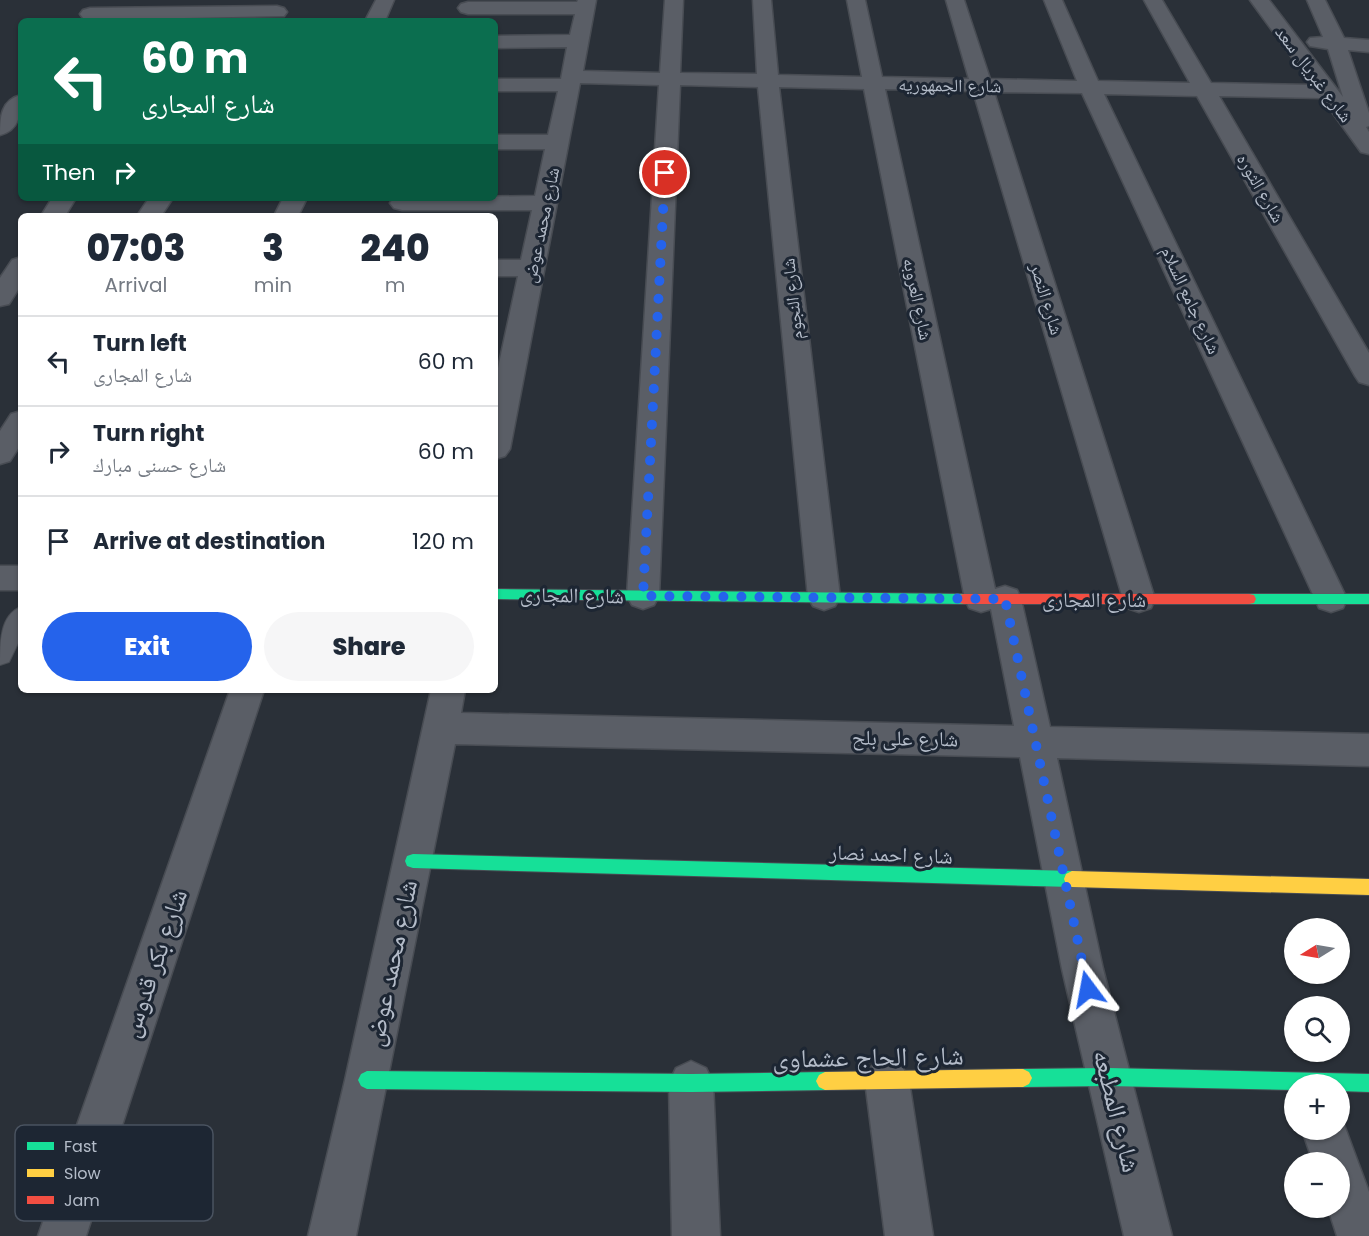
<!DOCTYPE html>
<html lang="en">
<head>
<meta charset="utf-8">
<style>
	:root { --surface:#fff; --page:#f6f6f7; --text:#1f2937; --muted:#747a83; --line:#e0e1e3; --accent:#2563eb }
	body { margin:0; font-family:Poppins,"Noto Naskh Arabic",sans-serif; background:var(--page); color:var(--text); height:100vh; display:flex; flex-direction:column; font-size:22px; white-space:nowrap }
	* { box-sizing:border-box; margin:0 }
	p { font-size:20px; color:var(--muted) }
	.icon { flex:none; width:33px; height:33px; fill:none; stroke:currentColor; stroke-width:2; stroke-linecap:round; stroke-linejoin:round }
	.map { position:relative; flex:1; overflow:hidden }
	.sheet { position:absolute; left:18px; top:213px; width:480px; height:480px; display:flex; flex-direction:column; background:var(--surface); border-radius:9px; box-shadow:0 2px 4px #0004 }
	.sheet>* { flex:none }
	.guide { position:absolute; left:18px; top:18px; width:480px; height:183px; border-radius:9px; box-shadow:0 2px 4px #0004; background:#0b6e4f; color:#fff; overflow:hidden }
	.needle { width:39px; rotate:259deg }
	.controls { position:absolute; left:1284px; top:918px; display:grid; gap:12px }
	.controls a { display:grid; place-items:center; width:66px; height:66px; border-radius:50%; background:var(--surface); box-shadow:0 2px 4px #0004; font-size:30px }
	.pin { position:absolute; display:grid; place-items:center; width:51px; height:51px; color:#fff; margin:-26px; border:3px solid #fff; border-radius:50%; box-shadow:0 2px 6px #0007 }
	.me { position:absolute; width:66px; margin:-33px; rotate:347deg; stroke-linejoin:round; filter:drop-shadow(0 0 4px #0008) }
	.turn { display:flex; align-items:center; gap:21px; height:126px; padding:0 24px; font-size:27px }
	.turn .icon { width:78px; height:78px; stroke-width:2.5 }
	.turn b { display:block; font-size:42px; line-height:51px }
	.then { display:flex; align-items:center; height:57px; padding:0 24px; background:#0003; gap:12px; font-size:22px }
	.eta { display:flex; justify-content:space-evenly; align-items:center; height:102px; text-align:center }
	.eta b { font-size:36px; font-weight:800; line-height:42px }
	.primary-button { display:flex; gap:12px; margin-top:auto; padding:12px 24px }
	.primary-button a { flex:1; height:69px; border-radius:36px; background:var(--accent); color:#fff; font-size:24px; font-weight:800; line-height:69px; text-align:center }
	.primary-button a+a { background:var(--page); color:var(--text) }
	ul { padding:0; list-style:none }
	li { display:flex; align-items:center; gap:18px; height:90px; padding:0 24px; border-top:2px solid var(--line) }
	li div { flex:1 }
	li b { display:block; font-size:22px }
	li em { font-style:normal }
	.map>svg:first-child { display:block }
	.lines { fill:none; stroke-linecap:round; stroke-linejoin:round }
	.lane-casing { stroke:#484c53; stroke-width:2 }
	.street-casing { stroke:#484c53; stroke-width:3 }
	.fast-casing { stroke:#484c53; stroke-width:2 }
	.slow-casing { stroke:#484c53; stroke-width:2 }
	.jam-casing { stroke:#484c53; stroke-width:2 }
	.lane { fill:#5a5e66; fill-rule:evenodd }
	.street { fill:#5a5e66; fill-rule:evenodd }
	.fast { fill:#16e098; fill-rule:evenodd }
	.slow { fill:#ffcf43; fill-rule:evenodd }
	.jam { fill:#f24e42; fill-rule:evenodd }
	.route { stroke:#2563eb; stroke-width:10; stroke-dasharray:0 18 }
	.labels { text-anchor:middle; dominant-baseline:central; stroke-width:6; stroke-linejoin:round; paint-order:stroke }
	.far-street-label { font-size:18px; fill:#b4bcc9; stroke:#1d2633 }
	.street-label { font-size:21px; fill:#b4bcc9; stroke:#1d2633 }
	.near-street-label { font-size:26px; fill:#b4bcc9; stroke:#1d2633 }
	.key { fill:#1d2633; stroke:#4a5360; stroke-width:1.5 }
	.key-label { font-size:16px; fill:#b4bcc9 }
</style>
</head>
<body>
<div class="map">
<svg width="1369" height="1236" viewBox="0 0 1369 1236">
	<rect width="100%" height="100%" fill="#2a3038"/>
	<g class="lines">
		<g class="lane-casing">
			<path id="lane" d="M21,607V637L9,662L0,665C0,642 0,615 21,607Z"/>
		</g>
		<g class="street-casing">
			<g id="street">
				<polygon points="376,0 394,0 385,21 365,21"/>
				<polygon points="578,0 596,0 583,71 660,73 665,0 683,0 680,73 757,74 753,0 771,0 778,75 862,77 847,0 865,0 882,77 969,79 946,0 964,0 990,79 1077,81 1044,0 1062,0 1098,81 1190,83 1144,0 1162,0 1211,83 1312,85 1250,0 1269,0 1343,97 1328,49 1310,46 1307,42 1310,38 1323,37 1307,0 1325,0 1344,38 1369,40 1369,52 1348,50 1369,113 1369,126 1366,127 1369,132 1369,154 1361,152 1322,98 1219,96 1369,353 1369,385 1359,382 1355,376 1197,96 1104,94 1347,599 1343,608 1331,612 1319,608 1315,599 1082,93 994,92 1155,599 1151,608 1139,612 1127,608 1123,599 973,91 885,89 995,589 1005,586 1017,590 1021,599 1050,727 1369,734 1369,766 1057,758 1103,969 1172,1236 1124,1236 1062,969 1020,757 455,744 356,1236 308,1236 345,1080 431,690 465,690 461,713 1014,726 991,609 981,612 969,608 965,599 864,89 779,87 840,597 835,606 824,610 813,606 808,597 758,87 680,85 659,596 654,605 643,609 632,605 627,596 659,85 580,83 510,449 505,456 495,459 495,382 518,276 495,276 495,260 521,260 532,210 402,210 394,208 390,203 394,198 535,196 545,149 495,149 495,135 548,135 558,91 495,91 495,79 561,79 567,47 495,48 495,36 570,35 575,14 468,14 461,12 458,8 461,4 468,2 577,2"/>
				<polygon points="277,6 284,8 287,12 284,16 90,20 83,18 80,14 83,10 90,8"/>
				<path d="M21,95C21,112 20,130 0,135C0,117 1,100 21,95Z"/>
				<polygon points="52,198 76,198 65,216 41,216"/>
				<polygon points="149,198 173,198 161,216 137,216"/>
				<polygon points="283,198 307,198 298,216 274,216"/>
				<polygon points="21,257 21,285 9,304 0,306 0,278 12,260"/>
				<polygon points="21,411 21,444 10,461 0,464 0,431 11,414"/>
				<rect x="0" y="566" width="21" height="24"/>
				<polygon points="230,690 264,690 86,1236 38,1236"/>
				<polygon points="887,1059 902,1066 909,1081 933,1236 885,1236 865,1081 872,1066"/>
				<polygon points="691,1061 706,1068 713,1083 720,1236 672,1236 669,1083 676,1068"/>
				<polygon points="1340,1114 1369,1192 1369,1236 1337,1236 1328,1208 1340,1208 1340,1162 1313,1162 1302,1130 1340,1130"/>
			</g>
		</g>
		<g class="fast-casing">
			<g id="fast">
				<polygon points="495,589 964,594 969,595 971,599 969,603 964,604 495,599"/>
				<polygon points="1249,594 1369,594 1369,604 1249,604 1244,603 1242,599 1244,595"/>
				<polygon points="413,854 1072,871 1078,874 1080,879 1078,884 1072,887 413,868 407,866 405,861 407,856"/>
				<polygon points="1108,1068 1369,1074 1369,1092 1340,1091 1340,1084 1294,1084 1294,1090 1108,1086 1023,1087 1017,1084 1014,1078 1017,1072 1023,1069"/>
				<polygon points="367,1071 691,1074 825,1072 831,1075 834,1081 831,1087 825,1090 691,1092 367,1089 361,1086 358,1080 361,1074"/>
			</g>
		</g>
		<g class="slow-casing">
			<g id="slow">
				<polygon points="1072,871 1369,879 1369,895 1072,887 1066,884 1064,879 1066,874"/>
				<polygon points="1023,1069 1029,1072 1032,1078 1029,1084 1023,1087 825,1090 819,1087 816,1081 819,1075 825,1072"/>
			</g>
		</g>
		<g class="jam-casing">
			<polygon id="jam" points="964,594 1249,594 1254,595 1256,599 1254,603 1249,604 964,604 959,603 957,599 959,595"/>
		</g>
		<use href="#lane" class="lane"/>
		<use href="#street" class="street"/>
		<use href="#fast" class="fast"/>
		<use href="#slow" class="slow"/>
		<use href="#jam" class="jam"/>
	</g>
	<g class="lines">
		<polyline class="route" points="665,173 643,596 1005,599 1088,989"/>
	</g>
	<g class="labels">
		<g class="far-street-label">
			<text transform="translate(1314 74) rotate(53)">شارع غبريال سعد</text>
			<text transform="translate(950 85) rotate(1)">شارع الجمهوريه</text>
			<text transform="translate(1261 188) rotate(60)">شارع الثوره</text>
			<text transform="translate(541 225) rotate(-78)">شارع محمد عوض</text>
			<text transform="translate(792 299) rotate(-96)">شارع النجوم</text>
			<text transform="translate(918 299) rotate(78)">شارع العروبه</text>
			<text transform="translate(1047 299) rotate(73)">شارع النصر</text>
			<text transform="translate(1191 300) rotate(65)">شارع جامع السلام</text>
		</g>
		<g class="street-label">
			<text transform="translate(572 595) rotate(1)">شارع المجارى</text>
			<text x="1094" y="599">شارع المجارى</text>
			<text transform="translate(905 738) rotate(1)">شارع على بلح</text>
			<text transform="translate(891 854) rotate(2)">شارع احمد نصار</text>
		</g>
		<g class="near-street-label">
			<text transform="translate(154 963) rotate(-71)">شارع بكر قدوس</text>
			<text transform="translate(391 963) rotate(-78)">شارع محمد عوض</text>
			<text transform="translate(868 1057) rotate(-1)">شارع الحاج عشماوى</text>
			<text transform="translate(1117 1111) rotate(76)">شارع المطبعه</text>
		</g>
	</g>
	<rect x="15" y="1125" width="198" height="96" rx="9" class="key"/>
	<rect x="27" y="1142" width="27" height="8" fill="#16e098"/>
	<rect x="27" y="1169" width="27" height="8" fill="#ffcf43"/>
	<rect x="27" y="1196" width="27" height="8" fill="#f24e42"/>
	<g class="key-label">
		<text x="64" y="1152">Fast</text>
		<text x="64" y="1179">Slow</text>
		<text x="64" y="1206">Jam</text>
	</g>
</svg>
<div class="controls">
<a><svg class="needle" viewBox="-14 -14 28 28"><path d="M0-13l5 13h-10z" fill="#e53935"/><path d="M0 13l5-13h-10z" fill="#747a83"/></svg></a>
<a><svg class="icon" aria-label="search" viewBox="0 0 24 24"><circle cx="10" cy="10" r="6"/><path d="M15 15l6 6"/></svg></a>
<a>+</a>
<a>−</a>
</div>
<div class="pin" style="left:665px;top:173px;background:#d93025"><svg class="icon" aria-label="arrive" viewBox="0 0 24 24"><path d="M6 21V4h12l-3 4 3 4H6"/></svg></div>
<svg class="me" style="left:1088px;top:989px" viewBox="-20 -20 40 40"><path d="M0-17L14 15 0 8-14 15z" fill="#2563eb" stroke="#fff" stroke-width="4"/></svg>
<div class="guide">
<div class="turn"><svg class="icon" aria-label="left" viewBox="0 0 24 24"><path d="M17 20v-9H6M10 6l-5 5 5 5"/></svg><div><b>60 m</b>شارع المجارى</div></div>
<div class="then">Then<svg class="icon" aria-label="right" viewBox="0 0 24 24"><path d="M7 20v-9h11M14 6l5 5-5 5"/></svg></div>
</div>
<section class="sheet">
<div class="eta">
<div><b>07:03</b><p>Arrival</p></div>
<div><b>3</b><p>min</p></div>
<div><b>240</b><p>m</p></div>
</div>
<ul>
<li><svg class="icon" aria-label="left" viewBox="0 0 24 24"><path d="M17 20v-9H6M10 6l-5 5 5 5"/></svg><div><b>Turn left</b><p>شارع المجارى</p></div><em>60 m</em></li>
<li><svg class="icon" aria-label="right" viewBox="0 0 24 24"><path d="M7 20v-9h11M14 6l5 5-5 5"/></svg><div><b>Turn right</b><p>شارع حسنى مبارك</p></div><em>60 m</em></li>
<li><svg class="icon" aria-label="arrive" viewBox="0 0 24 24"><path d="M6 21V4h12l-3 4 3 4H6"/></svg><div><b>Arrive at destination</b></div><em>120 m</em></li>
</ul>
<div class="primary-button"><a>Exit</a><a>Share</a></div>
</section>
</div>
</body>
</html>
